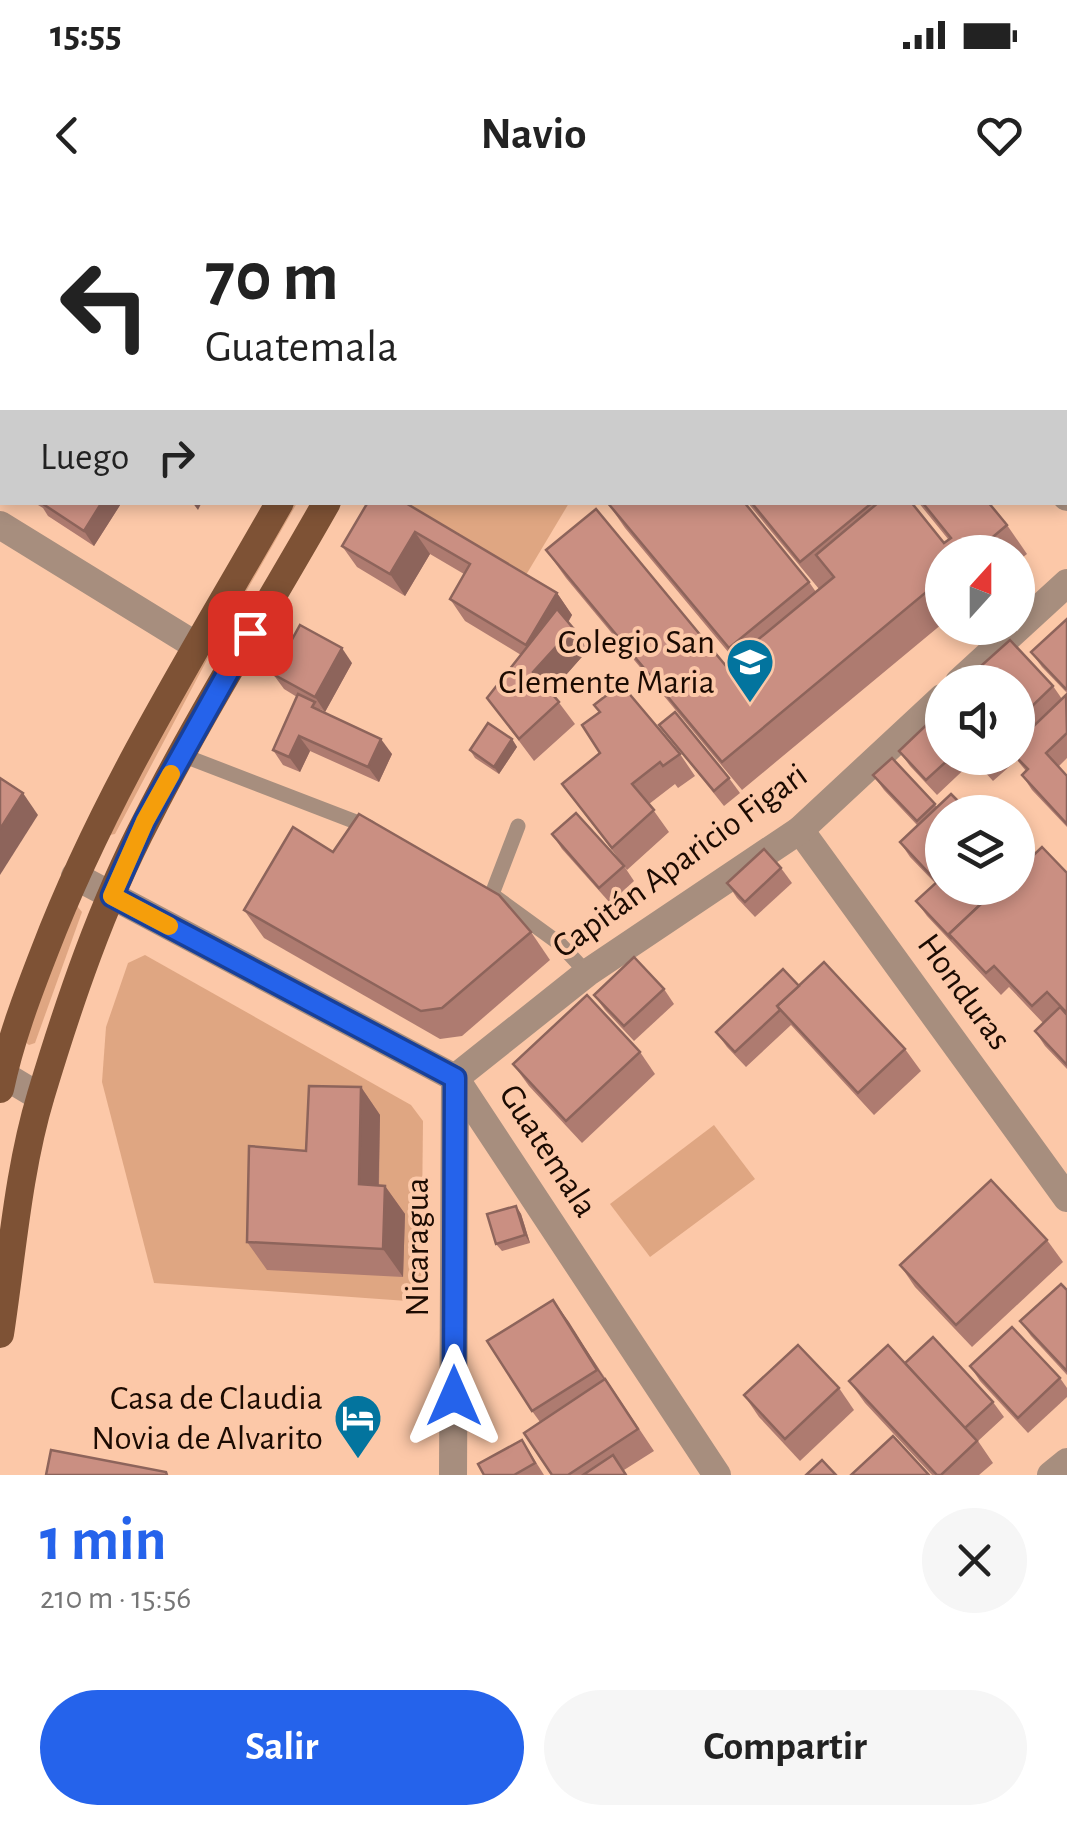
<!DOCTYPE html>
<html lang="es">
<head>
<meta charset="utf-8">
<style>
	:root { --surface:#fff; --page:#f6f6f6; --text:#222; --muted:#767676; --accent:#2563eb }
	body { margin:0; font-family:"Alegreya Sans",sans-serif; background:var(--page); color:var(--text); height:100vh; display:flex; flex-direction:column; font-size:38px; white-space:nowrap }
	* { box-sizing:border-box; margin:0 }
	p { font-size:32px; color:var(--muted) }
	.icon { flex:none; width:55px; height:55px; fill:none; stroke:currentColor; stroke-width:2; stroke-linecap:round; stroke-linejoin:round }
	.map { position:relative; height:1275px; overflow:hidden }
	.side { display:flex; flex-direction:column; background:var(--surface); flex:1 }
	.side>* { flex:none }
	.banner { position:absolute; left:0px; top:0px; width:1068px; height:305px; box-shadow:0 5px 15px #0003; background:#fff; color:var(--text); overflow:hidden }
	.needle { width:65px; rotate:21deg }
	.controls { position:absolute; left:925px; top:335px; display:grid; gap:20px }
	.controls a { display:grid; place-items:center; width:110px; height:110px; border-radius:50%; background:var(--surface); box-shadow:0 5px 15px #0003; font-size:50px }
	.pin { position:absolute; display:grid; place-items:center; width:85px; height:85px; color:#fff; margin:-42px; border-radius:20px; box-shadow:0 5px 15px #0006 }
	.me { position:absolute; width:110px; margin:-55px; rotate:0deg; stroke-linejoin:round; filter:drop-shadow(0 0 8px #0008) }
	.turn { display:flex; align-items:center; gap:35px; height:210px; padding:0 40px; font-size:45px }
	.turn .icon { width:130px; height:130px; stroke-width:2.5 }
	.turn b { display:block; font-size:70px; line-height:85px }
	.then { display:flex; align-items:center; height:95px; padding:0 40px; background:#0003; gap:20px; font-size:38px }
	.round { display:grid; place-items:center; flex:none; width:105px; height:105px; border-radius:52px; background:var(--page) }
	.headline { display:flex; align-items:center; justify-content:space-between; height:170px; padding:0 40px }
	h1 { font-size:60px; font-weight:600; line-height:75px; color:var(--accent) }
	.button { display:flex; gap:20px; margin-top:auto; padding:20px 40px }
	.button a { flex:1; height:115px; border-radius:60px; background:var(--accent); color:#fff; font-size:40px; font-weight:600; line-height:115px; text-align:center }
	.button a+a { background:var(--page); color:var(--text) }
	.status { display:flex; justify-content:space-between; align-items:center; height:70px; padding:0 50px; background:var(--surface); direction:ltr }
	.status svg { height:28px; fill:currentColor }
	header { display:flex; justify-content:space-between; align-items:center; height:130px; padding:0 40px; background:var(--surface); font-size:45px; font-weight:600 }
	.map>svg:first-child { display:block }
	.green { fill:#dfa682 }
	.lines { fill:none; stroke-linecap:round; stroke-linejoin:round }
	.service { stroke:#a78e7e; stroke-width:15 }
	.minor { stroke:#a78e7e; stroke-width:28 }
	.primary { stroke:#7e5235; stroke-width:28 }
	.wall { fill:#ae7b70 }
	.shaded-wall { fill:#8d645b }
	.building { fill:#ca8f82; stroke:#8d645b; stroke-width:2.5 }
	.route-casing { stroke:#184099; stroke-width:25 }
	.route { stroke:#2563eb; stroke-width:18 }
	.slow { stroke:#f59e0b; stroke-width:18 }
	.labels { text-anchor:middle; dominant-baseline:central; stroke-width:8; stroke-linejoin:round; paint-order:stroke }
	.poi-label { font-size:35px; fill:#1c0b02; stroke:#fcc8a8; text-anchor:end }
	.street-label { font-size:35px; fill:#1c0b02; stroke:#fcc8a8 }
</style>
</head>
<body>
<div class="status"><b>15:55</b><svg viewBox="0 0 49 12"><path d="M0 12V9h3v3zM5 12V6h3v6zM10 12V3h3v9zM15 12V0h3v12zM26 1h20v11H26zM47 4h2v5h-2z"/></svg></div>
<header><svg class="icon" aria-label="back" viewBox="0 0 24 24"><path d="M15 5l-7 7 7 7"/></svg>Navio<svg class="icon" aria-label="heart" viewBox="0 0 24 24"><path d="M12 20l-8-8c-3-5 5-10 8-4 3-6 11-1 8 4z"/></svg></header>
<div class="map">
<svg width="1067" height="1275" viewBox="0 0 1067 1275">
	<rect width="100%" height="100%" fill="#fcc8a8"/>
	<g class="green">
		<polygon points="286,303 297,303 210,454 115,634 110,635 202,449"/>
		<polygon points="393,303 569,303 523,380"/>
		<polygon points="77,706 82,712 35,843 29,845 25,842 44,781"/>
		<polygon points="145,755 411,905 423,921 421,1102 154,1083 102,882 106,827 128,763"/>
		<polygon points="714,925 755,979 650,1057 610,1004"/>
	</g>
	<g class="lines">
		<g class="service">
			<polyline points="182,555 369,627"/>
			<polyline points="492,694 518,626"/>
			<polyline points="494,696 560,744 587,773"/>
		</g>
		<g class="minor">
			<polyline points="399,0 403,2"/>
			<polyline points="817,0 819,2"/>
			<polyline points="1065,295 1067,297"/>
			<polyline points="0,325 195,445"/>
			<polyline points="959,482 1067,383"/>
			<polyline points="800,630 1067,998"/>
			<polyline points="75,676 455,878 717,1275"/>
			<polyline points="0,873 40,897"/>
			<polyline points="455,878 587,773 800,630 942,498"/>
			<polyline points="453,1275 455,878"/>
			<polyline points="1051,1275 1067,1262"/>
		</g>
		<g class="primary">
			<polyline points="451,2 453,0"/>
			<polyline points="499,2 501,0"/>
			<path d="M0,889C10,841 27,796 45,750C106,591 196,450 280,302"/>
			<path d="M0,1134C12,1055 18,971 41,895C69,802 102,705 147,619C202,511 267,408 327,302"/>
		</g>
	</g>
	<g class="wall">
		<polygon points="511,0 766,0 767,1 512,2"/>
		<polygon points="862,0 904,0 903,1 904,2 864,2"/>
		<polygon points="958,0 1054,0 1055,1 1067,0 1067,22 1065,20 1065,2 955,2"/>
		<polygon points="2,76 2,284 0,282 0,80"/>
		<polygon points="33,302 122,302 94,346 48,316 43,308"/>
		<polygon points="368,302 557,393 572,415 568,423 588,450 551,492 575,524 534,561 487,498 521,455 465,421 450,399 464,374 430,354 405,396 357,367 342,346"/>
		<polygon points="607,302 809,382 816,392 819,389 747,302 911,302 944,343 948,339 918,302 988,302 1007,325 1027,354 1018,361 1018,352 942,352 942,424 742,590 566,378 546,350 726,466 734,459 625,328"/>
		<polygon points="1067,419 1067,493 1042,467 1031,452"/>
		<polygon points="352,463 325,512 320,509 322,512 392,554 379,582 310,551 300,572 283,565 273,550 297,497 284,489 273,474"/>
		<polygon points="982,465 1053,486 1062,499 1067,496 1067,558 1058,567 1067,576 1067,627 1032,590 1022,575 1026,571 1017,560 993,581 974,560 937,595 910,566 899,551 942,558 1018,558 1018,511 1032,527 1035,525 1018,507 1018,482 995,482"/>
		<polygon points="594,505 680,554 695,576 678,588 675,584 649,604 669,632 627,670 562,584 600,553 599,512"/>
		<polygon points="659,525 729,578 740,593 724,606"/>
		<polygon points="512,539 517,547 499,574 475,558 470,550"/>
		<polygon points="892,558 937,607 942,688 1018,688 1067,673 1067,869 1045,846 1035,831 1043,823 1009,787 1001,795 927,716 916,701 935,683 910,657 900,642 917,625 884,590 873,575"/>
		<polygon points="552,634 624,666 634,681 610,703 562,649"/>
		<polygon points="333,652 531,732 550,760 462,836 440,839 264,738 244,710"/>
		<polygon points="781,668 792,683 755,717 737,698 727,683"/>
		<polygon points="799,786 905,849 921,871 874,915 791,825 746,867 727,847 716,832"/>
		<polygon points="664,789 674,804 634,841 605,810 594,795"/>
		<polygon points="640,852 655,874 582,943 529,886 513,864"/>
		<polygon points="361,887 380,915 379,986 385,986 405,1014 403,1077 267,1070 247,1042 306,951"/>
		<polygon points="516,1006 521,1014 530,1043 502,1051 496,1044"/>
		<polygon points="1047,1040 1063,1062 972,1147 915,1087 900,1065"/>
		<polygon points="1067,1090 1067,1175 1031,1136 1020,1121"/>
		<polygon points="553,1100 654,1251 624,1270 627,1275 552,1275 540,1222 532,1211"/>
		<polygon points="905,1163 993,1202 1004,1217 978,1241 993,1263 979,1275 932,1275 865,1203 849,1181"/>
		<polygon points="970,1166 1060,1178 1067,1188 1067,1197 1028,1233 980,1181"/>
		<polygon points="839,1188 854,1210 800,1261 759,1217 744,1195"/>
		<polygon points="522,1240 544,1275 484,1275"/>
	</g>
	<g class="shaded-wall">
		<polygon points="98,0 127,0 125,2 96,2"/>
		<polygon points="222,0 241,0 240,2 220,2"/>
		<polygon points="561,0 583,0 584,2 559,2"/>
		<polygon points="1,2 2,32 0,36 0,4"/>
		<polygon points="102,302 122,302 94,346 84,331"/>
		<polygon points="192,302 202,302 198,310"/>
		<polygon points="415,332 430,354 405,396 390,374"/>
		<polygon points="557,393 572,415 549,454 573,428 588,450 549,494 533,472 540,464 526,445"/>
		<polygon points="342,448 352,463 325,512 315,497"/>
		<polygon points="299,536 310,551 300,572 289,557"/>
		<polygon points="381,539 392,554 379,582 368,567"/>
		<polygon points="512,539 517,547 499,574 494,567"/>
		<polygon points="23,593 38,615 0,675 0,629"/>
		<polygon points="361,887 380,915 378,1012 359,984"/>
		<polygon points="385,986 405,1014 403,1077 383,1049"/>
		<polygon points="516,1006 521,1014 530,1043 525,1035"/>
		<polygon points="553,1100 569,1122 613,1192 597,1170"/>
	</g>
	<g class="building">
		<polygon points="22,0 50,0 49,2 26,2"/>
		<polygon points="50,0 98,0 96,2 49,2"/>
		<polygon points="172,0 222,0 220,2 171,2"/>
		<polygon points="314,0 347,0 351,2 313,2"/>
		<polygon points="511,0 561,0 559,2 512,2"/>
		<polygon points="600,0 733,0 732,2 604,2"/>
		<polygon points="741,0 754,0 756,2 739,2"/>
		<polygon points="881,0 902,0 904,2 878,2"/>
		<polygon points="958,0 1020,0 1017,2 955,2"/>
		<polygon points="1056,0 1067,0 1067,18 1065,16 1065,2 1053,2"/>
		<polygon points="2,29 2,46 0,44 0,33"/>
		<polygon points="1065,53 1067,55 1067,123 1065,125"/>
		<polygon points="2,76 2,141 0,145 0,80"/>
		<polygon points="1067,132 1067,194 1065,196 1065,133"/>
		<polygon points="2,150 2,268 0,266 0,154"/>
		<polygon points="1067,199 1067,239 1065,236 1065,201"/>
		<polygon points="40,302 102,302 84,331"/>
		<polygon points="368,302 404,302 557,393 526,445 450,399 470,364 415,332 390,374 342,346"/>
		<polygon points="607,302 744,302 809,382 729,448"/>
		<polygon points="751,302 873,302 800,362"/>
		<polygon points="879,302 911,302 944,343 951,338 922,302 988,302 1007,325 975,352 942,352 942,379 722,562 546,350 596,309 726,466 834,377 816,355"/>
		<polygon points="557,409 573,428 533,472 559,502 519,539 487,498"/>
		<polygon points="1067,419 1067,488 1066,489 1031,452"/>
		<polygon points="300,425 342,448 315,497 273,474"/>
		<polygon points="1010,440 1053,486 1026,512 1018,503 1018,482 998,482 982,465"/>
		<polygon points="621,484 680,554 663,566 660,562 632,584 654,610 612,648 562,584 600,553 582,525 600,512 594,505"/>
		<polygon points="298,494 315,502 312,507 381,539 368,567 299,536 289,557 273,550"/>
		<polygon points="1066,495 1067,533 1046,553 1067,576 1067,624 1022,575 1028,569 1017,558 1018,541"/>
		<polygon points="942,510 942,558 950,558 926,580 899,551"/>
		<polygon points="1018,511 1029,523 1018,534"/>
		<polygon points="675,512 729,578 714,591 659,525"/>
		<polygon points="488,523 512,539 494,567 470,550"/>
		<polygon points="892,558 935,604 917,621 873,575"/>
		<polygon points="974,558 992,558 983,566"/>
		<polygon points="0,578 23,593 0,629"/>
		<polygon points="951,594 969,612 942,612 942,688 998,688 949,734 952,739 916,701 937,682 900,642"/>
		<polygon points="576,613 624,666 599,688 552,634"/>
		<polygon points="359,614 499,695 531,732 442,808 421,811 244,710 293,627 333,652"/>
		<polygon points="1042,647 1067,673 1067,813 1047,792 1032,806 994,766 986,773 949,734 998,688 1018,688 1018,670"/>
		<polygon points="764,649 781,668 745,702 727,683"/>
		<polygon points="634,757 664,789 624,826 594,795"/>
		<polygon points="824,762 905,849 858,893 777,806"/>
		<polygon points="783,769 799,786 777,806 780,810 735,852 716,832"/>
		<polygon points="587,795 640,852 566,921 513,864"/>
		<polygon points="1060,807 1067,815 1067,865 1035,831"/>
		<polygon points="309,886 361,887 359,984 385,986 383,1049 247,1042 249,946 306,951"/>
		<polygon points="991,980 1047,1040 956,1125 900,1065"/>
		<polygon points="516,1006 525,1035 496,1044 487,1014"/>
		<polygon points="1061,1084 1067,1090 1067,1171 1020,1121"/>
		<polygon points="553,1100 597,1170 532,1211 487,1141"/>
		<polygon points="1012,1127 1060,1178 1018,1218 970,1166"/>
		<polygon points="933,1137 993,1202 965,1228 905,1163"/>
		<polygon points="798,1145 839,1188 785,1239 744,1195"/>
		<polygon points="888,1145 977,1241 941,1275 937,1275 849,1181"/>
		<polygon points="605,1179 638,1229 568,1275 552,1275 524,1233"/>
		<polygon points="893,1236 929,1275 851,1275"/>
		<polygon points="522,1240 535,1263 514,1275 484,1275 478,1264"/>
		<polygon points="51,1250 166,1272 167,1275 46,1275"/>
		<polygon points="613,1255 626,1275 583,1275"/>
		<polygon points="822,1260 836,1275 806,1275"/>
	</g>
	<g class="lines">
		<g class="route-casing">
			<polyline id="route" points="250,433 145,621 112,696 455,878 454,1196"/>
		</g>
		<use href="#route" class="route"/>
		<polyline class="slow" points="169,726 112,696 145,621 171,574"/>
	</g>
	<defs>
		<g id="school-pin" transform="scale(2.5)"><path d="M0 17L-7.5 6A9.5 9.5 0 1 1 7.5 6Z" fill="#03749e" stroke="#fcc8a8"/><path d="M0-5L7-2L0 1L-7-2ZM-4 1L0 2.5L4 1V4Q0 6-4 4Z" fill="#fff"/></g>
		<g id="hotel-pin" transform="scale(2.5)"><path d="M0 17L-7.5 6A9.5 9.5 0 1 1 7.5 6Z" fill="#03749e" stroke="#fcc8a8"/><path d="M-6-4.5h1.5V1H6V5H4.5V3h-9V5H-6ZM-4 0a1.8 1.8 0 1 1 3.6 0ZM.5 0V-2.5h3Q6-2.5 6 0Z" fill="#fff"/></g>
	</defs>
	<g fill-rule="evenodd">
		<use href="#school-pin" x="750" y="462"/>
		<use href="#hotel-pin" x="358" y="1218"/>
	</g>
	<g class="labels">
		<g class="poi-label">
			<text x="715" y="442">Colegio San<tspan x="715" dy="40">Clemente Maria</tspan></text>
			<text x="323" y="1198">Casa de Claudia<tspan x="323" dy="40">Novia de Alvarito</tspan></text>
		</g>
		<g class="street-label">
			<text transform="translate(680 661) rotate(-36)">Capitán Aparicio Figari</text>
			<text transform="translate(964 792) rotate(54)">Honduras</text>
			<text transform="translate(548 951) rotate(57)">Guatemala</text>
			<text transform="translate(417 1047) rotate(-90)">Nicaragua</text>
		</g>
	</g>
</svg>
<div class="controls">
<a><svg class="needle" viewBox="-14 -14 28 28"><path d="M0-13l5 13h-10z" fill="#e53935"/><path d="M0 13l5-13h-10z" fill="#767676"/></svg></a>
<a><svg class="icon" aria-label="sound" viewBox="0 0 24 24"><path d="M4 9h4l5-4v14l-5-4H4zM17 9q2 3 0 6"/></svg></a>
<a><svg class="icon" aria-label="layers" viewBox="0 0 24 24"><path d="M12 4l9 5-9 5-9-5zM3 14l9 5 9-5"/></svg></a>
</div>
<div class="pin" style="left:250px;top:433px;background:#d93025"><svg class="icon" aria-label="arrive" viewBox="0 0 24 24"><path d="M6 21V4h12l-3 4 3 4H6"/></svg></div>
<svg class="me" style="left:454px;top:1196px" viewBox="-20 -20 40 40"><path d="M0-17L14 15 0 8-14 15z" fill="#2563eb" stroke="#fff" stroke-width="4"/></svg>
<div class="banner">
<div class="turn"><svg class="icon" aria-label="left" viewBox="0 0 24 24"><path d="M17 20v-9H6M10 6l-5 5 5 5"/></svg><div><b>70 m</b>Guatemala</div></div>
<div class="then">Luego<svg class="icon" aria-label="right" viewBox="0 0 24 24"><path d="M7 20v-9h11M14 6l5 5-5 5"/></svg></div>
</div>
</div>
<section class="side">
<div class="headline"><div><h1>1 min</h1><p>210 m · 15:56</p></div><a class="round"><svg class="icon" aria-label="close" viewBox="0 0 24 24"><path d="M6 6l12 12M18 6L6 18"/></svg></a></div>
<div class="button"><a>Salir</a><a>Compartir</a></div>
</section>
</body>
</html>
